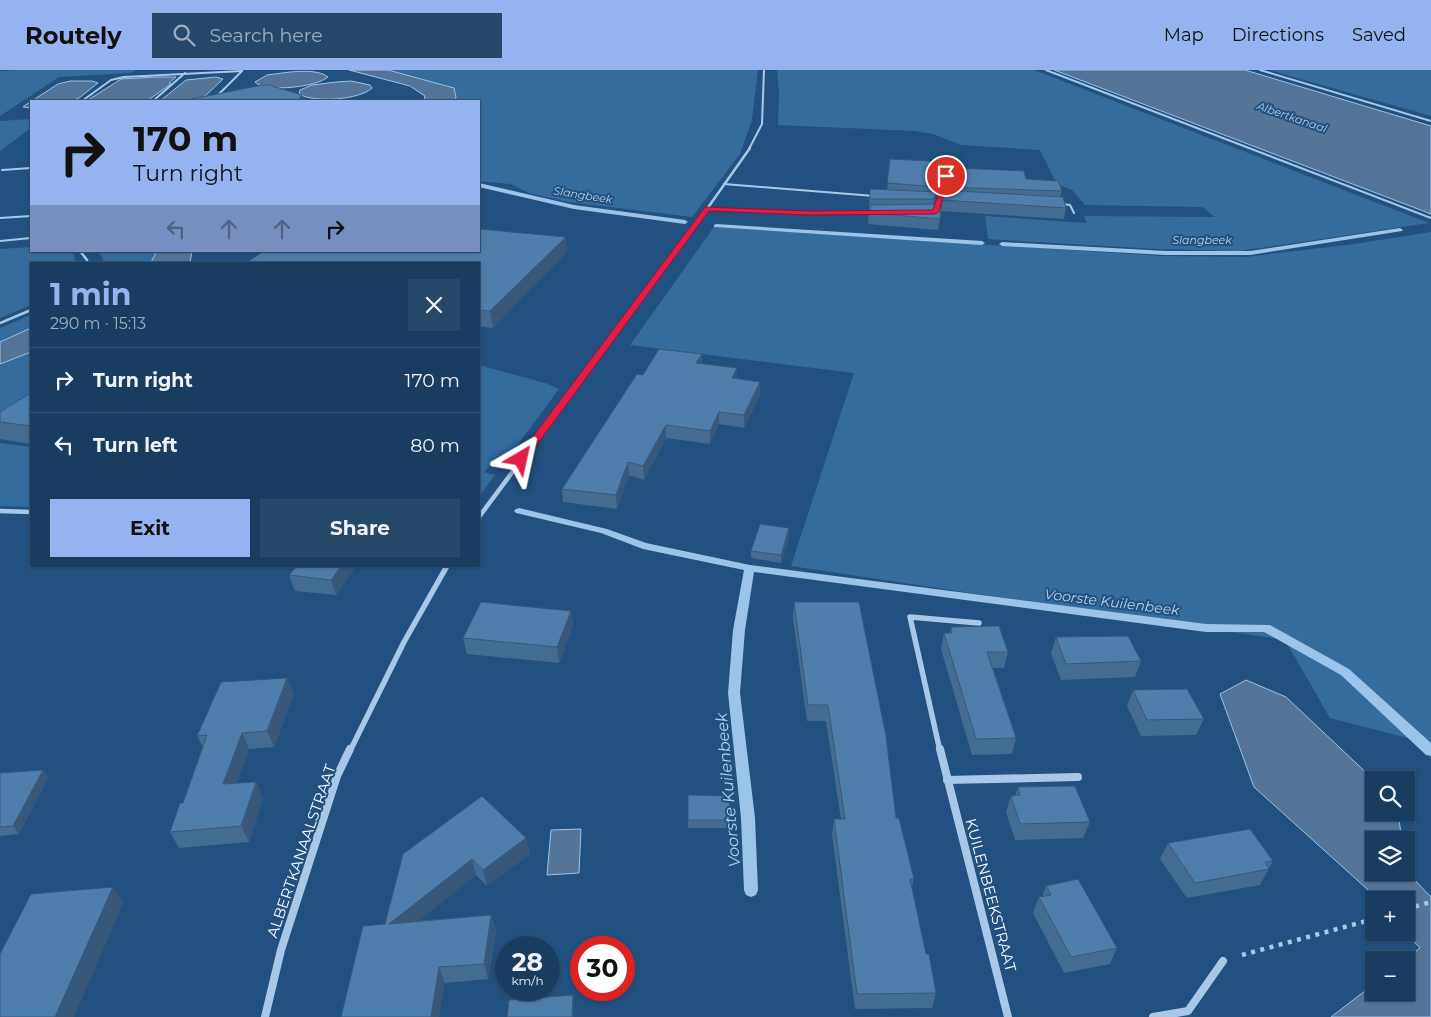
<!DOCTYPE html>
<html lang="en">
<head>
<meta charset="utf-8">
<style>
	:root { --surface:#193d60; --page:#264869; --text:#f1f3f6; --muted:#9faebd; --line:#375675; --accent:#95b2f1 }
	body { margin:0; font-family:Montserrat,sans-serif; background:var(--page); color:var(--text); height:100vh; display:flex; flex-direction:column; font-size:19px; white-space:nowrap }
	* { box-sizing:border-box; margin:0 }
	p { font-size:16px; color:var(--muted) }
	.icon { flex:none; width:28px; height:28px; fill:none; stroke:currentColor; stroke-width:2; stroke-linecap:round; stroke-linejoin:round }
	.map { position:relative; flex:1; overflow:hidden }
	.panel { position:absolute; left:30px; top:192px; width:450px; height:305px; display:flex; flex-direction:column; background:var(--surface); border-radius:0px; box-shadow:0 1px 4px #0004,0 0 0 1px var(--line) }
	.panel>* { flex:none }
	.guide { position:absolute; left:30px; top:30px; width:450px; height:152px; border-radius:0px; box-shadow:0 1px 4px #0004,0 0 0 1px var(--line); background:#95b2f1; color:#111; overflow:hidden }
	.controls { position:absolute; left:1365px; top:701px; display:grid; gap:10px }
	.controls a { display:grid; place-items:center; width:50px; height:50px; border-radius:0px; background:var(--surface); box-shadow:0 1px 4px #0004,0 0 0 1px var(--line); font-size:25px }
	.speed { position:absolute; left:495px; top:866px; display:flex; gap:10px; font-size:25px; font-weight:700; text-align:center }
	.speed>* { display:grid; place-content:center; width:65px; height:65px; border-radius:50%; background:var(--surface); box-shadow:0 1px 4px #0004,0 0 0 1px var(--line); line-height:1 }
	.speed small { font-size:12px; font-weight:400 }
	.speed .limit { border:8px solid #d22; background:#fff; color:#111 }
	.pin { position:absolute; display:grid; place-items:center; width:42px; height:42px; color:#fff; margin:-21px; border:2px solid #fff; border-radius:50%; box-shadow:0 1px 5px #0007 }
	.me { position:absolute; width:55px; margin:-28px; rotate:36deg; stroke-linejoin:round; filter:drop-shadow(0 0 4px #0008) }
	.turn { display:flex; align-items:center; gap:18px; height:105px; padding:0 20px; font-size:22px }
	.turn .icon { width:65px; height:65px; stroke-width:2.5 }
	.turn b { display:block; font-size:35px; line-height:42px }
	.lanes { display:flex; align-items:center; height:48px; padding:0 20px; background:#0003; justify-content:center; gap:25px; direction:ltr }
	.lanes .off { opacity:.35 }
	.round { display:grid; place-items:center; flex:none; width:52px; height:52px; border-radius:0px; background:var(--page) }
	.overview { display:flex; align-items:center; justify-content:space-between; height:85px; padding:0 20px }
	h1 { font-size:30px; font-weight:700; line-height:38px; color:var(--accent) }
	.action { display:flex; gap:10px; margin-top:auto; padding:10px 20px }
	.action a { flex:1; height:58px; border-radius:0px; background:var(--accent); color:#111; font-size:20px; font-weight:700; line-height:58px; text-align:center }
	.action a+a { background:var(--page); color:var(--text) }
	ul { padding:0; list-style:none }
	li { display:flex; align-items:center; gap:15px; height:65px; padding:0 20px; border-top:1px solid var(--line) }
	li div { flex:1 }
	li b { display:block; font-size:19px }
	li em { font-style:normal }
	header { display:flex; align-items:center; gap:30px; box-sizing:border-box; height:70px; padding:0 25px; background:var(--accent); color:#111 }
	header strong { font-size:24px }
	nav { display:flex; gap:28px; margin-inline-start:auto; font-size:18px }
	.search { width:350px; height:45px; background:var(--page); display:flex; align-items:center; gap:12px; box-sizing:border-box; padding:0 18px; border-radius:0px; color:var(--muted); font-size:19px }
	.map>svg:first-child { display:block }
	.green { fill:#356c9e }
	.water { fill:#547597; stroke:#9ac4e9 }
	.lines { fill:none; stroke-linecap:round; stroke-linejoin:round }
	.stream { fill:#9ac4e9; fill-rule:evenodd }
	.path { stroke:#a7c9e7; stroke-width:4.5; stroke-dasharray:4 5.5; stroke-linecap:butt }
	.lane-far1 { stroke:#a7c9e7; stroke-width:2 }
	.lane { stroke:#a7c9e7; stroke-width:2.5 }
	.street-far5 { stroke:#a7c9e7; stroke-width:2 }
	.street-far4 { stroke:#a7c9e7; stroke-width:2.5 }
	.street-far3 { stroke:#a7c9e7; stroke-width:4 }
	.street-far2 { stroke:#a7c9e7; stroke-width:4.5 }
	.street-far1 { stroke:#a7c9e7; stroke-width:5.5 }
	.street { stroke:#a7c9e7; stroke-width:8 }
	.wall { fill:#436c93 }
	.shaded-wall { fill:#375878 }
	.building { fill:#4e7eab; stroke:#375878 }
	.route { fill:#e11d48; stroke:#92132f }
	.labels { text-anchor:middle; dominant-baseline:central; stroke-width:4; stroke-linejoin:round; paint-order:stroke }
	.far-water-label { font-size:11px; font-style:italic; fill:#b2d2ef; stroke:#215180 }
	.water-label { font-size:14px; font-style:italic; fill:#b2d2ef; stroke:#215180 }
	.near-street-label { font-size:15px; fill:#fff; stroke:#215180 }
	.near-water-label { font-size:16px; font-style:italic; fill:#b2d2ef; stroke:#215180 }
</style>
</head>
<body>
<header>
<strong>Routely</strong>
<div class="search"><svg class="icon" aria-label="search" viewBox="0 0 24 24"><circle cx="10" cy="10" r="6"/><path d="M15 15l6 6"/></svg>Search here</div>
<nav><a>Map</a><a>Directions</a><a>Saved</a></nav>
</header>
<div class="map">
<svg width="1431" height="947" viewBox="0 0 1431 947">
	<rect width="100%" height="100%" fill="#215180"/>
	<g class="green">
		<polygon points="19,0 136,0 130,3 59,7 0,46 0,1"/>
		<polygon points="388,0 758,0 752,50 740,84 692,147 568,132 529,123 511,114 479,111 479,31 454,31 456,27 454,18"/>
		<polygon points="777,0 1034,0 1429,153 1239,181 1159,179 988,169 985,146 1087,153 1084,146 1215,147 1202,137 1085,135 1072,120 1057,114 1040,80 961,75 933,64 915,61 778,55 779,22"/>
		<polygon points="1270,0 1431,0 1431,46 1290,6"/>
		<polygon points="31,49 31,58 0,81 0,51"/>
		<polygon points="714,157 1161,186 1246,187 1354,174 1431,162 1431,674 1330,648 1285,570 791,496 854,303 630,275"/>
		<polygon points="31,177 31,181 70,181 74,185 76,194 31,194 31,235 0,248 0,179"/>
		<polygon points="97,181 157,181 157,182 150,194 101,194 103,188"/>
		<polygon points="31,245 31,258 0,272 0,258"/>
		<polygon points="31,282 31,337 0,357 0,294"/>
		<polygon points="479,295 545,313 559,319 505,392 494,391 484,402 495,405 479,427"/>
		<polygon points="0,373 31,377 31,437 0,436"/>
	</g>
	<g class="water">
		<polygon points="349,0 388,0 454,18 456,27 454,31 424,31 425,26 410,16"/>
		<polygon points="1054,0 1245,0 1431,56 1431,144"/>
		<path d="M290,2C301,1 320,0 328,7C317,17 265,23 255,12L267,5Z"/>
		<polygon points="156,7 176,7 169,13 171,14 147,31 88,30 121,9"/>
		<polygon points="216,7 223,9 201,30 160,31 186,10"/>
		<polygon points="70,11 92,11 98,13 79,28 71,31 31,31 31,38 23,37 24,36 58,14"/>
		<path d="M336,12L351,11L370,15L372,18C360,30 313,33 299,24L300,20L312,15Z"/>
		<polygon points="157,181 192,181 190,193 150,194"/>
		<polygon points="31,258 31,282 0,294 0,272"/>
		<polygon points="1246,610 1286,627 1374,710 1374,742 1398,743 1402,770 1374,770 1374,802 1406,802 1406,791 1409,804 1431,827 1431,947 1331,947 1374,914 1374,922 1406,922 1406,890 1404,890 1420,878 1406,863 1406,830 1377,830 1366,818 1254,717 1220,624"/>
		<polygon points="581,759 579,803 547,805 551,760"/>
	</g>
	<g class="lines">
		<g class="stream">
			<polygon points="479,113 574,135 685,150 688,152 685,154 574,139 479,117"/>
			<polygon points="716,154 982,171 985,173 982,175 714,157 714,155"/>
			<polygon points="1400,158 1403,160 1402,161 1250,185 1166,185 1002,176 999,174 1002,172 1166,181 1250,181"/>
			<polygon points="519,438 607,459 646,473 750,495 1206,554 1270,555 1349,599 1431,673 1431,686 1426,685 1341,605 1264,562 1206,562 754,502 745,560 740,623 755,748 758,820 756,825 751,827 746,825 744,820 741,748 728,623 733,560 744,500 643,479 601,463 516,443 514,441 516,439"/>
		</g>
		<g class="path">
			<polyline points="1406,839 1431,832"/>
			<polyline points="1242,885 1374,849"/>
		</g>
		<g class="lane-far1">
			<polyline points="1046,0 1431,148"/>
			<polyline points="1260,0 1431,51"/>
			<polyline points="82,31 111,10 124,7 242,1"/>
			<polyline points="153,31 185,3"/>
			<polyline points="212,31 242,1"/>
			<polyline points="2,100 31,98"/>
			<polyline points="724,114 874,126"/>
			<polyline points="941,126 947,106 953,105"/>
			<polyline points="1061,134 1070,135 1074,143"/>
			<polyline points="708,139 808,143 873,143"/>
			<polyline points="0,148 31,146"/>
			<polyline points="0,171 31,168"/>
		</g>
		<g class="lane">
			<polyline points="80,181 87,190 87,194"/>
			<polyline points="0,253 31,240"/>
		</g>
		<polyline class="street-far5" points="749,79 762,54 764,0"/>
		<polyline class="street-far4" points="678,180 750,78"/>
		<polyline class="street-far3" points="582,308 679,178"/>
		<g class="street-far2">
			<polyline points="0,441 31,442"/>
			<polyline points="479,447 583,307"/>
		</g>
		<g class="street-far1">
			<polyline points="350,681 404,572 447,496"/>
			<polyline points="940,681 910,547 979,553"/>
		</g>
		<g class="street">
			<polyline points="940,679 1008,947"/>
			<polyline points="947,710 1078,707"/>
			<polyline points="265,947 281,880 337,706 350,679"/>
			<polyline points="1153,947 1188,941 1223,891"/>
		</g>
	</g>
	<g class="wall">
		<polygon points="890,89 930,96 944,107 937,127 936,127 935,134 937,134 944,122 944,117 1026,109 1062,121 1060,127 1066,138 1064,149 941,141 938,160 868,154 870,119 887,120"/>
		<polygon points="567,182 493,258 479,256 479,194"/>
		<polygon points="702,284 702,294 737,309 760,325 744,358 719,354 710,374 666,368 644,410 629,405 617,439 563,432 562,419 643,305"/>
		<polygon points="31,323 31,374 0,369 0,342"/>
		<polygon points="789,458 789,466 781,493 751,488 751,481"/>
		<polygon points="297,496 356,496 336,525 295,521 289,505"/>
		<polygon points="794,532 896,748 914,809 912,817 926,884 936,923 932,938 855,939 832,765 834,749 841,749 826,651 807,651 793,548"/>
		<polygon points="571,541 573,556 559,593 467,584 463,568"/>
		<polygon points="951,557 1008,582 1004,598 993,598 1016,668 1012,684 972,685 941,579 944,563 950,563"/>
		<polygon points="1056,567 1141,591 1135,607 1061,610 1051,583"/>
		<polygon points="287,608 294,624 274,677 249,679 237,713 256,712 263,728 249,772 179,778 170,762 183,733 203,677 197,666"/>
		<polygon points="1133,620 1204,649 1196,665 1141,666 1127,636"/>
		<polygon points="43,700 48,708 19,764 0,766 0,703"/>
		<polygon points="1018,717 1090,752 1083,768 1015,770 1006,742 1011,726 1015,726"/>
		<polygon points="729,726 730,758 688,758 688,750"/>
		<polygon points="526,768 530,784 487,816 476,805 418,851 491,845 496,861 488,909 445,913 385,854 403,784"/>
		<polygon points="1168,773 1273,791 1260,815 1187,828 1160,789"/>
		<polygon points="1046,816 1117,878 1110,894 1064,903 1033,843 1039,827 1042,827"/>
	</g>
	<g class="shaded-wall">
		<polygon points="302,25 304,31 298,31"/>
		<polygon points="945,97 944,107 937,127 939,117"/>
		<polygon points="937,122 935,132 933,139 934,129"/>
		<polygon points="566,167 567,182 493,258 490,241"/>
		<polygon points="702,284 702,296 696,293"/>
		<polygon points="737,298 737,310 732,308"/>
		<polygon points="760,312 760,325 744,358 744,345"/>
		<polygon points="719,342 719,354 710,374 710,361"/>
		<polygon points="666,355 666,368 644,410 643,396"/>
		<polygon points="628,392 629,405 617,439 616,425"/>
		<polygon points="789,458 789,466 781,493 781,485"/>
		<polygon points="341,496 356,496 336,525 331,510"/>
		<polygon points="571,541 573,556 559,593 557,577"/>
		<polygon points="287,608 294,624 274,677 267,661"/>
		<polygon points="242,663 249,679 231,730 223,714"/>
		<polygon points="43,700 48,708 19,764 13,756"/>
		<polygon points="256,712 263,728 249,772 241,756"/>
		<polygon points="526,768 530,784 487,816 483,800"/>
		<polygon points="472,789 476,805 395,870 389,854"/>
		<polygon points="113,817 124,832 74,947 55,947"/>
		<polygon points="491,845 496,861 488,909 484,894"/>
		<polygon points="439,897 445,913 439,947 431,947"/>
		<polygon points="573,925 574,933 574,947 572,947"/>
	</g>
	<g class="building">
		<polygon points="262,15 269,15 302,25 298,31 182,31"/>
		<polygon points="890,89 930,91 930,96 945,97 939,117 887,113"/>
		<polygon points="951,98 956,98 1024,101 1026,109 1058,111 1062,121 944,117"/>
		<polygon points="870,119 937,122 934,129 870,129"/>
		<polygon points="959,121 1063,127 1066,138 942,130 940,149 870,143 870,135 937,134 943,122"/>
		<polygon points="479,159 566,167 490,241 479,240 479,194 244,194 264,181 479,181"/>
		<polygon points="659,279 702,284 696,293 737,298 732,308 760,312 744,345 719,342 710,361 666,355 643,396 628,392 616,425 562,419 637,304 643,305"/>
		<polygon points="31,323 31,356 0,352 0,342"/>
		<polygon points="760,454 789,458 781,485 751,481"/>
		<polygon points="297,496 341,496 331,510 289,505"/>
		<polygon points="481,532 571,541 557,577 463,568"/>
		<polygon points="794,532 859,532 886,666 896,748 899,748 914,809 910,809 926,884 929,884 936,923 857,924 834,749 845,749 828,635 808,635"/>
		<polygon points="999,556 1008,582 987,582 1016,668 976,669 944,563 952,563 951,557"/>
		<polygon points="1128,566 1141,591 1066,594 1056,567"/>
		<polygon points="287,608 267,661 242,663 223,714 256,712 241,756 170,762 180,733 183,733 207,665 197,666 221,612"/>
		<polygon points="1187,619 1204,649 1147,650 1133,620"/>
		<polygon points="43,700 13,756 0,757 0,703"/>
		<polygon points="1075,716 1090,752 1020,754 1011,726 1020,725 1018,717"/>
		<polygon points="688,725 729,726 730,750 688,750"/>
		<polygon points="482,726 526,768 483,800 472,789 389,854 491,845 484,894 439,897 431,947 341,947 363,856 385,854 403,784"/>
		<polygon points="1250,759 1273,791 1265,792 1269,799 1195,813 1168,773"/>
		<polygon points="1078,809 1117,878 1071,887 1039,827 1051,825 1046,816"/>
		<polygon points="113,817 55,947 0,947 0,884 31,824"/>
		<polygon points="573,925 572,947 507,947 509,930"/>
	</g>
	<polygon class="route" points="946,104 949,106 939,142 935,144 808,145 709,141 525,391 521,392 516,389 705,137 808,141 933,140 944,106"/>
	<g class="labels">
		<g class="far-water-label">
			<text transform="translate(1292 47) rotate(19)">Albertkanaal</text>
			<text transform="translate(583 125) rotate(9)">Slangbeek</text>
			<text x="1202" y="170">Slangbeek</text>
		</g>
		<g class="water-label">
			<text transform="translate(1112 532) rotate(7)">Voorste Kuilenbeek</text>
		</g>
		<g class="near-street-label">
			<text transform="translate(301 781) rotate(-71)">ALBERTKANAALSTRAAT</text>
			<text transform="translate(991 825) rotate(75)">KUILENBEEKSTRAAT</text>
		</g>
		<g class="near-water-label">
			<text transform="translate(728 720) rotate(-95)">Voorste Kuilenbeek</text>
		</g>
	</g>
</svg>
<div class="controls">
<a><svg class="icon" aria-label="search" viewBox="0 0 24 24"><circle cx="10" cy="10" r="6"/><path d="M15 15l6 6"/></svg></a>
<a><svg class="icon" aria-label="layers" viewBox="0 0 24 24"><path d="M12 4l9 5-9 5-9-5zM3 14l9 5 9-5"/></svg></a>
<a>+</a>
<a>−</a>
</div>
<div class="speed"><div>28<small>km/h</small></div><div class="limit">30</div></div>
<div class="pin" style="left:946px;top:106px;background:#d93025"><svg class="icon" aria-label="arrive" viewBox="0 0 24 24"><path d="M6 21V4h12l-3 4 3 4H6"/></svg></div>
<svg class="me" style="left:521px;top:389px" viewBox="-20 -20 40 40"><path d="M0-17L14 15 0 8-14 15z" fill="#e11d48" stroke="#fff" stroke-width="4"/></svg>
<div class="guide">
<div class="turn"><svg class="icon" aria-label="right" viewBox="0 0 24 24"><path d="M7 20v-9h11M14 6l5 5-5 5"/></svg><div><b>170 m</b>Turn right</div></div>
<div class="lanes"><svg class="icon off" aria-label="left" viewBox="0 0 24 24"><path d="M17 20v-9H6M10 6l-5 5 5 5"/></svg><svg class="icon off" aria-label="ahead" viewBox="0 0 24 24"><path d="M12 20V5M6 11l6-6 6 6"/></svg><svg class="icon off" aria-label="ahead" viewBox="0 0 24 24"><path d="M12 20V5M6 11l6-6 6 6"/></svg><svg class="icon" aria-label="right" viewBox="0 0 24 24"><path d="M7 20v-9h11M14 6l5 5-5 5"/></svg></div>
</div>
<section class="panel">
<div class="overview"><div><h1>1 min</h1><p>290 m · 15:13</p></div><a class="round"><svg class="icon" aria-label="close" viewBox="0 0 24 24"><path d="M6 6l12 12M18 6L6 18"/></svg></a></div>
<ul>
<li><svg class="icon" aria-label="right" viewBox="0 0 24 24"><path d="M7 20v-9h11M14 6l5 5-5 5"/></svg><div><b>Turn right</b></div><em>170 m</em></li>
<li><svg class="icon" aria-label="left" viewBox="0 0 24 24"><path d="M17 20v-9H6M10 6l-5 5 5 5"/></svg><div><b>Turn left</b></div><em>80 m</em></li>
</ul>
<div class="action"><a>Exit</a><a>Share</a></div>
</section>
</div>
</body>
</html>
